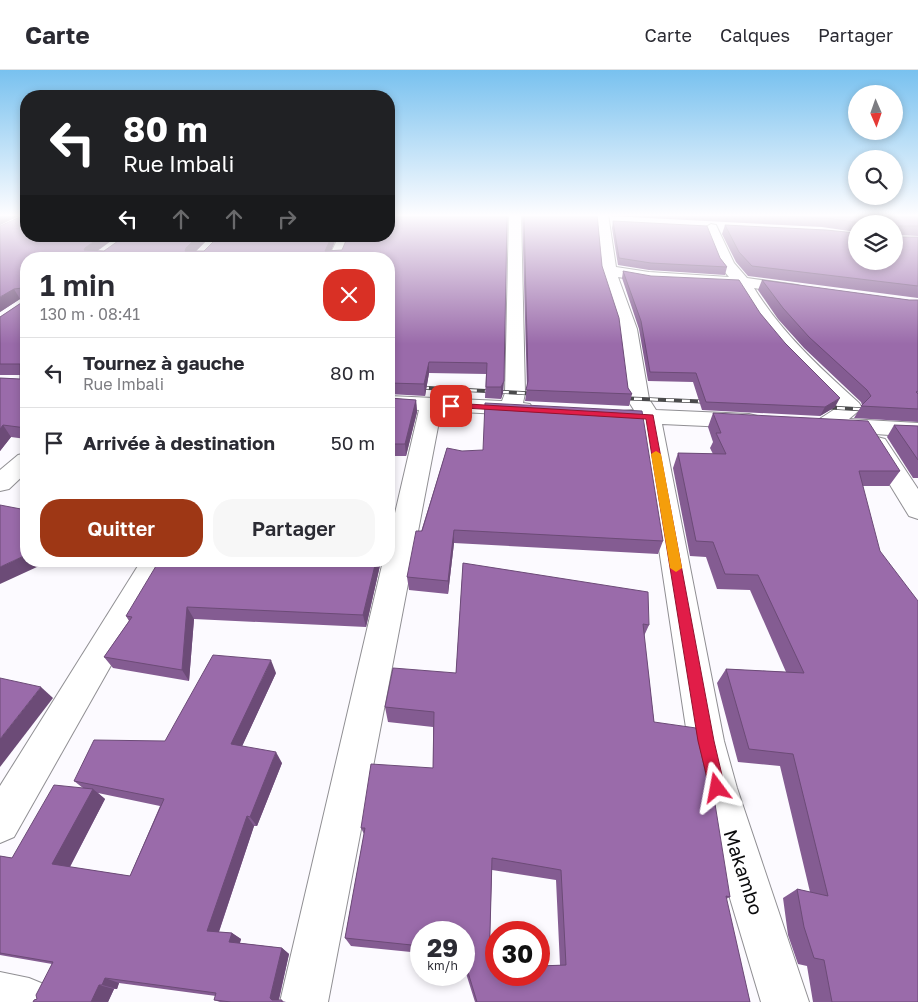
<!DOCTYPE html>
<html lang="fr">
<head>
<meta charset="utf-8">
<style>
	:root { --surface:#fff; --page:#f7f7f7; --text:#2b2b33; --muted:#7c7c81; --line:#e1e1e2; --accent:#9e3715 }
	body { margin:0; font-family:"Golos Text",sans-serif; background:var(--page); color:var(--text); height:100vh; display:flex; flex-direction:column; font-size:19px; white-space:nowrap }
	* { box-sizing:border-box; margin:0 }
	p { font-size:16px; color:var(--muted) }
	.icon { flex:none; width:28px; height:28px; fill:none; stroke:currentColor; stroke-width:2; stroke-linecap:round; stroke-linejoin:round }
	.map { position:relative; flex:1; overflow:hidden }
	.drawer { position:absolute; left:20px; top:182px; width:375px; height:315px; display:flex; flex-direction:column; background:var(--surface); border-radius:20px; box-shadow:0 2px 8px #0003 }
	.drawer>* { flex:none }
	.banner { position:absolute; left:20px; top:20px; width:375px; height:152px; border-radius:20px; box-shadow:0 2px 8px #0003; background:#202124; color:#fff; overflow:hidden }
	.needle { width:32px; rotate:178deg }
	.fabs { position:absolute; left:848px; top:15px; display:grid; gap:10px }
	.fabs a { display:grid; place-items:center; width:55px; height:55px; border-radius:50%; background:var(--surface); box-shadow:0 2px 8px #0003; font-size:25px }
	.speed { position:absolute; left:410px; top:851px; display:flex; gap:10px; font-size:25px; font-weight:700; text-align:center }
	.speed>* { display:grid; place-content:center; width:65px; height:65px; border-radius:50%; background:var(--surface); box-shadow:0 2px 8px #0003; line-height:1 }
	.speed small { font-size:12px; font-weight:400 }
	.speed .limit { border:8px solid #d22; background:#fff; color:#111 }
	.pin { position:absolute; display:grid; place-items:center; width:42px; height:42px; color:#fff; margin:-21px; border-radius:10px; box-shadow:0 2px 8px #0006 }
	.me { position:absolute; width:55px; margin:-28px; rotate:347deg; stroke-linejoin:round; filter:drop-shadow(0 0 4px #0008) }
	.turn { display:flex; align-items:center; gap:18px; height:105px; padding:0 20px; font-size:22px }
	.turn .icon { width:65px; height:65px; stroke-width:2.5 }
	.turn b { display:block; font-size:35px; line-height:42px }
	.lanes { display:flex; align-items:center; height:48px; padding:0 20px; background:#0003; justify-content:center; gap:25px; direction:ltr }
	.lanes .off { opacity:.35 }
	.round { display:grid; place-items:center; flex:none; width:52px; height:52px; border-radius:20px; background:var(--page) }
	.head { display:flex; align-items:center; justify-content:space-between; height:85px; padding:0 20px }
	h1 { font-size:30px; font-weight:600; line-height:38px }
	.cta { display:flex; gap:10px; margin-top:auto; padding:10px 20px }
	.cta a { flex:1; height:58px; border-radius:20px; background:var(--accent); color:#fff; font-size:20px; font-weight:600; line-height:58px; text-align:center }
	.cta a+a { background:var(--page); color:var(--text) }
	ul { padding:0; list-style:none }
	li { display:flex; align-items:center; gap:15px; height:70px; padding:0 20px; border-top:1px solid var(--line) }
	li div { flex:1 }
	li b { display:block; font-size:19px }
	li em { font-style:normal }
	header { display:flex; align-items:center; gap:30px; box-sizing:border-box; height:70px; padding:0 25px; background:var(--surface); border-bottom:1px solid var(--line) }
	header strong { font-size:24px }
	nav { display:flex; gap:28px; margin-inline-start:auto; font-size:18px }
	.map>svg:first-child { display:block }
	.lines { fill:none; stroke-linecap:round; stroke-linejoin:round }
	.minor-casing { stroke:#908f93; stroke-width:2 }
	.minor { fill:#fff; fill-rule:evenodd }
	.rail-casing { stroke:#4a4a4c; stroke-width:4 }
	.rail { stroke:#fff; stroke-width:2.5; stroke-dasharray:8; stroke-linecap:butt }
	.wall { fill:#845c92; fill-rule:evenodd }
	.shaded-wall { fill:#6c4b77 }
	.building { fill:#9a6baa; stroke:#6c4b77; fill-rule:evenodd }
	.route { fill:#e11d48; stroke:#92132f }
	.slow { fill:#f59e0b }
	.labels { text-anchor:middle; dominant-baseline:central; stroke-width:5; stroke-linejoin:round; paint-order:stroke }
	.near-street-label { font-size:19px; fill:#0b0b0c; stroke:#fff }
</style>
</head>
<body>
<header>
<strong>Carte</strong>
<nav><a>Carte</a><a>Calques</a><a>Partager</a></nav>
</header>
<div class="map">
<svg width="918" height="932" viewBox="0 0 918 932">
	<rect width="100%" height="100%" fill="#fcfaff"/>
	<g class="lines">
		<g class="minor-casing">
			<g id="minor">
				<polygon points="509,144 521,144 525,323 523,333 530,334 533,339 530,344 522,345 441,341 328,932 280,932 383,491 389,491 389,469 419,340 389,338 389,326 502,331 505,323"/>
				<path d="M596,144H608L616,197L649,202L729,207L719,195L704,158L711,154L716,155L734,193L747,208L797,215L803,217L805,220L803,223L797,225L754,218C782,263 820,298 859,333L862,338L849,349L918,353V367L818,360L815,355L818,350L838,337C799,300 764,263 737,216L649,212L618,207L637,259L649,329L656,340L749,344L757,346L760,351L757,356L749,358L662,354L724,671L737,718L809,932H761L697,718L688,671L640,353L624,351L621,346L624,341L634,340L627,329L619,259L602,206Z"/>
				<polygon points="339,166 353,166 342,189 328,189"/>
				<polygon points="877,367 885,369 918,419 918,449 909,446 865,374 869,369"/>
				<polygon points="26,383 26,403 9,419 0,421 0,400 18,385"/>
				<polygon points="141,491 170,491 14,767 0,773 0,716"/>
				<polygon points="0,902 29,908 46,915 53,932 0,932"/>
			</g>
		</g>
		<use href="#minor" class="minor"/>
		<g class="rail-casing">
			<g id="rail">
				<polyline points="389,316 541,324"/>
				<polyline points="618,328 713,332"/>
				<polyline points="821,337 873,340"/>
			</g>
		</g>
		<use href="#rail" class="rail"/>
	</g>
	<g class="wall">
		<polygon points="0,144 26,144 98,181 104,181 211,166 196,181 204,181 219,166 337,166 331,180 342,180 508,144 503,323 501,329 485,328 486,304 429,303 425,326 389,324 389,189 26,189 26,369 11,367 0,381 0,308 20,309 20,305 0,305 0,247 21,233 21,229 20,229 0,242 22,144 0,155"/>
		<polygon points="522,144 597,144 602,196 628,318 632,324 629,336 525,331 527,318"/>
		<polygon points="609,144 918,144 918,166 897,165 899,167 918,167 918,228 748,206 736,192 722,164 725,155 856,191 894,154 856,154 856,162 822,157 610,146"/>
		<polygon points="613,151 720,188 727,197 725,205 649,200 618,195 612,158"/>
		<polygon points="623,201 760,243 835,337 820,346 702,340 693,312 648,311 639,259 622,208"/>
		<polygon points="762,210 909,230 918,230 918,352 854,348 862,335 861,332 804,278 778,249 758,220"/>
		<polygon points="389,328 416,330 417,342 406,386 389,386"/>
		<polygon points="713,343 900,401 889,416 863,416 918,932 813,932 807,896 798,894 788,865 783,828 797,819 810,822 780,696 738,692 717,613 726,599 786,602 750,520 717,519 706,487 690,486 673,398 678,383 713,384 710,378 713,372 708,357"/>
		<polygon points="894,355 918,356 918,408 913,408 887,367"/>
		<polygon points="447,378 663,471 658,484 454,473 448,524 409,520 407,507"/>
		<polygon points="381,491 366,557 194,549 189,611 113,598 104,587 129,551 126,546"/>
		<path d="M463,493L649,555L644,566L654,652L730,827L726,829L750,932H475L464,897V862H421V883L351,876L345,868L364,764L361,758L433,698V657L388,652L385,637L456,603ZM492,800L556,810L560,895L489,898Z"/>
		<path d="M276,603L242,676L282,693L257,756H254L219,862L232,863L241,869L240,873L282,878L289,884L279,930L286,932H220L214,930L216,926L119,913L117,919H114L108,932H33L37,929L52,894L0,885V786L12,788L83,718L74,711L165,671ZM98,723L160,736L130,806L70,797L105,729Z"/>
	</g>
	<g class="shaded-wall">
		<polygon points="0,144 23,144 0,155"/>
		<polygon points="101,166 118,166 89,187 84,180 85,178"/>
		<polygon points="198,166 211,166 189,188 185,181 186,178"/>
		<polygon points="332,166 337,166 328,189 325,181"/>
		<polygon points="14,219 20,229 0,242 0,227"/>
		<polygon points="429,292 429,303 425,326 424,314"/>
		<polygon points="504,311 503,323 501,329 501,317"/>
		<polygon points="840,328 835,337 820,346 825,337"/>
		<polygon points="416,330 417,342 406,386 405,374"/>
		<polygon points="3,355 11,367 0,381 0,359"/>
		<polygon points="454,460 454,473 448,524 448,511"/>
		<polygon points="26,485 26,491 50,491 0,514 0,497"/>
		<polygon points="376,491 381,491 366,557 363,545"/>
		<polygon points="187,537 194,549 189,611 182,600"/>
		<polygon points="271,590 276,603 238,685 231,674"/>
		<polygon points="41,617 53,628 0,697 0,669"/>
		<polygon points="276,682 282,693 257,756 250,747"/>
		<polygon points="93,719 105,729 67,802 52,794"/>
		<polygon points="247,746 254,756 217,867 207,861"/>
		<polygon points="232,863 241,869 238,878 229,872"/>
		<polygon points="282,878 289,884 278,932 272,930 270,928"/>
		<polygon points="105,908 119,913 117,919 102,915"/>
		<polygon points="99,915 114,919 108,932 91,932"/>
	</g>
	<g class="building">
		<polygon points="22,144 26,144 26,166 101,166 85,178 84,180 104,181 125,166 198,166 186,178 185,181 204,181 219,166 332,166 325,181 342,180 348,166 389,166 389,144 507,144 504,311 501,317 486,317 487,293 429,292 424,314 389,313 389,189 26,189 26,358 3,355 0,359 0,308 20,309 20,294 0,294 0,247 21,233 22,218 14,219 0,227 0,156 22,146"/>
		<polygon points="524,144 597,144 602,196 619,248 628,318 632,324 526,320 528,311"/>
		<polygon points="736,144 918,144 918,156 899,156 897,166 899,167 918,167 918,216 752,196 739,182 725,155 826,160 856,163 856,191 894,191 894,154 862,154 862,153 826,148"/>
		<polygon points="613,151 707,156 720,188 727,197 651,193 619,188"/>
		<polygon points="623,201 651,206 739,210 760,243 785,273 840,328 825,337 706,332 696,303 650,302 641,251"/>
		<polygon points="762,210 909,230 918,230 918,321 916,322 918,324 918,339 861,336 871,326 867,320 809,267 783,238"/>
		<polygon points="389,328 416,330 405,374 389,374"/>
		<polygon points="485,333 642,341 663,471 454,460 448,511 407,507 416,461 422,461 447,378 462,381 483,380"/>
		<polygon points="713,343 868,351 900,401 859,401 880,481 918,531 918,932 832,932 824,890 814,888 804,857 797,819 828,826 793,684 749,679 726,599 804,603 758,505 725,504 713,472 696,471 678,383 726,384 716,363 721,363"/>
		<polygon points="894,355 918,356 918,390"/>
		<polygon points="0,435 26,440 26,485 0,497"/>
		<polygon points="159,491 376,491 363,545 187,537 182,600 104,587 132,547 126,546"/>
		<path d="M463,493L648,522L649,555L643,554L654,652L696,658L706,705L715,734L730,827L726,826L750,932H477L464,889V862H421V876L345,868L365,758H361L371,694L433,698L434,642L385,637L393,598L456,603ZM492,788L561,800L566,895L539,896V905H496V898H489Z"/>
		<polygon points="213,585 271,590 231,674 276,682 250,747 247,746 207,861 232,863 229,872 282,878 270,928 272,930 282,930 282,932 231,932 214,930 216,923 105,908 102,915 99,915 91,932 33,932 34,930 37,929 36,925 53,892 0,883 0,786 12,788 54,715 93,719 52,794 130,806 164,729 74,711 94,670 165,671"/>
		<polygon points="0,608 41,617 0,669"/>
	</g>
	<linearGradient id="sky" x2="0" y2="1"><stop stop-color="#78c1ef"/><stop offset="0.53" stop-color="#fefdff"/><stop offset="1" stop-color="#fefdff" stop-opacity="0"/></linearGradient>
	<rect width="918" height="274" fill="url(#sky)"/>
	<polygon class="route" points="451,333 653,345 714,671 725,718 723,724 717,726 711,724 698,671 646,349 448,337 446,336"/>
	<polygon class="slow" points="656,381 661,384 682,498 676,502 670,498 651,384"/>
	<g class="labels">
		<g class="near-street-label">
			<text transform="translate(744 802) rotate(72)">Makambo</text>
		</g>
	</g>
</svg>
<div class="fabs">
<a><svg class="needle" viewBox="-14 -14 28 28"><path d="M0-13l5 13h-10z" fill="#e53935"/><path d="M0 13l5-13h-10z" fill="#7c7c81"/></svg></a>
<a><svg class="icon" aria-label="search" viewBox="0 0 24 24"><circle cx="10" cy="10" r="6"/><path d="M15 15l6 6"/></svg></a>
<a><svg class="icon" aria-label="layers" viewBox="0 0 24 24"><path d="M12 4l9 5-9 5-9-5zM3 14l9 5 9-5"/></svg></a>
</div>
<div class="speed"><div>29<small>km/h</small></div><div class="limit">30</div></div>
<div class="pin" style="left:451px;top:336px;background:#d93025"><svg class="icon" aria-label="arrive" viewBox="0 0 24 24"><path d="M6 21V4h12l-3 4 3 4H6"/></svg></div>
<svg class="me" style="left:717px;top:718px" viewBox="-20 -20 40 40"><path d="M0-17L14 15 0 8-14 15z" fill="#e11d48" stroke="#fff" stroke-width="4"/></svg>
<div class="banner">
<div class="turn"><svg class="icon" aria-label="left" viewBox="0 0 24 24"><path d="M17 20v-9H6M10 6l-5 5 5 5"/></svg><div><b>80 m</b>Rue Imbali</div></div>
<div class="lanes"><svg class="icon" aria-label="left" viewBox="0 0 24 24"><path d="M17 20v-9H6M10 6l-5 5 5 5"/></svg><svg class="icon off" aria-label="ahead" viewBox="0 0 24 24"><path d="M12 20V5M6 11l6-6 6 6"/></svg><svg class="icon off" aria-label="ahead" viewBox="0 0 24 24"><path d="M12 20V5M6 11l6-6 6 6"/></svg><svg class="icon off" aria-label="right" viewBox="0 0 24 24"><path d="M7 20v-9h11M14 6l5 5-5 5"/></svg></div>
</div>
<section class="drawer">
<div class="head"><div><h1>1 min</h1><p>130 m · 08:41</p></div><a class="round" style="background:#d93025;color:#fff"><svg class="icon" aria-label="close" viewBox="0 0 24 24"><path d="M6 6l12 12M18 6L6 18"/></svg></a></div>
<ul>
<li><svg class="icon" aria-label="left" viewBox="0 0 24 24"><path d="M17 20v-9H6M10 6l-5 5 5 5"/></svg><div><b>Tournez à gauche</b><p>Rue Imbali</p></div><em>80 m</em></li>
<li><svg class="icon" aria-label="arrive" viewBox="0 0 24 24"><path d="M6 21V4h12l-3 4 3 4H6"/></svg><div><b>Arrivée à destination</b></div><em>50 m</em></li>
</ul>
<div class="cta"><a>Quitter</a><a>Partager</a></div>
</section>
</div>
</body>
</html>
